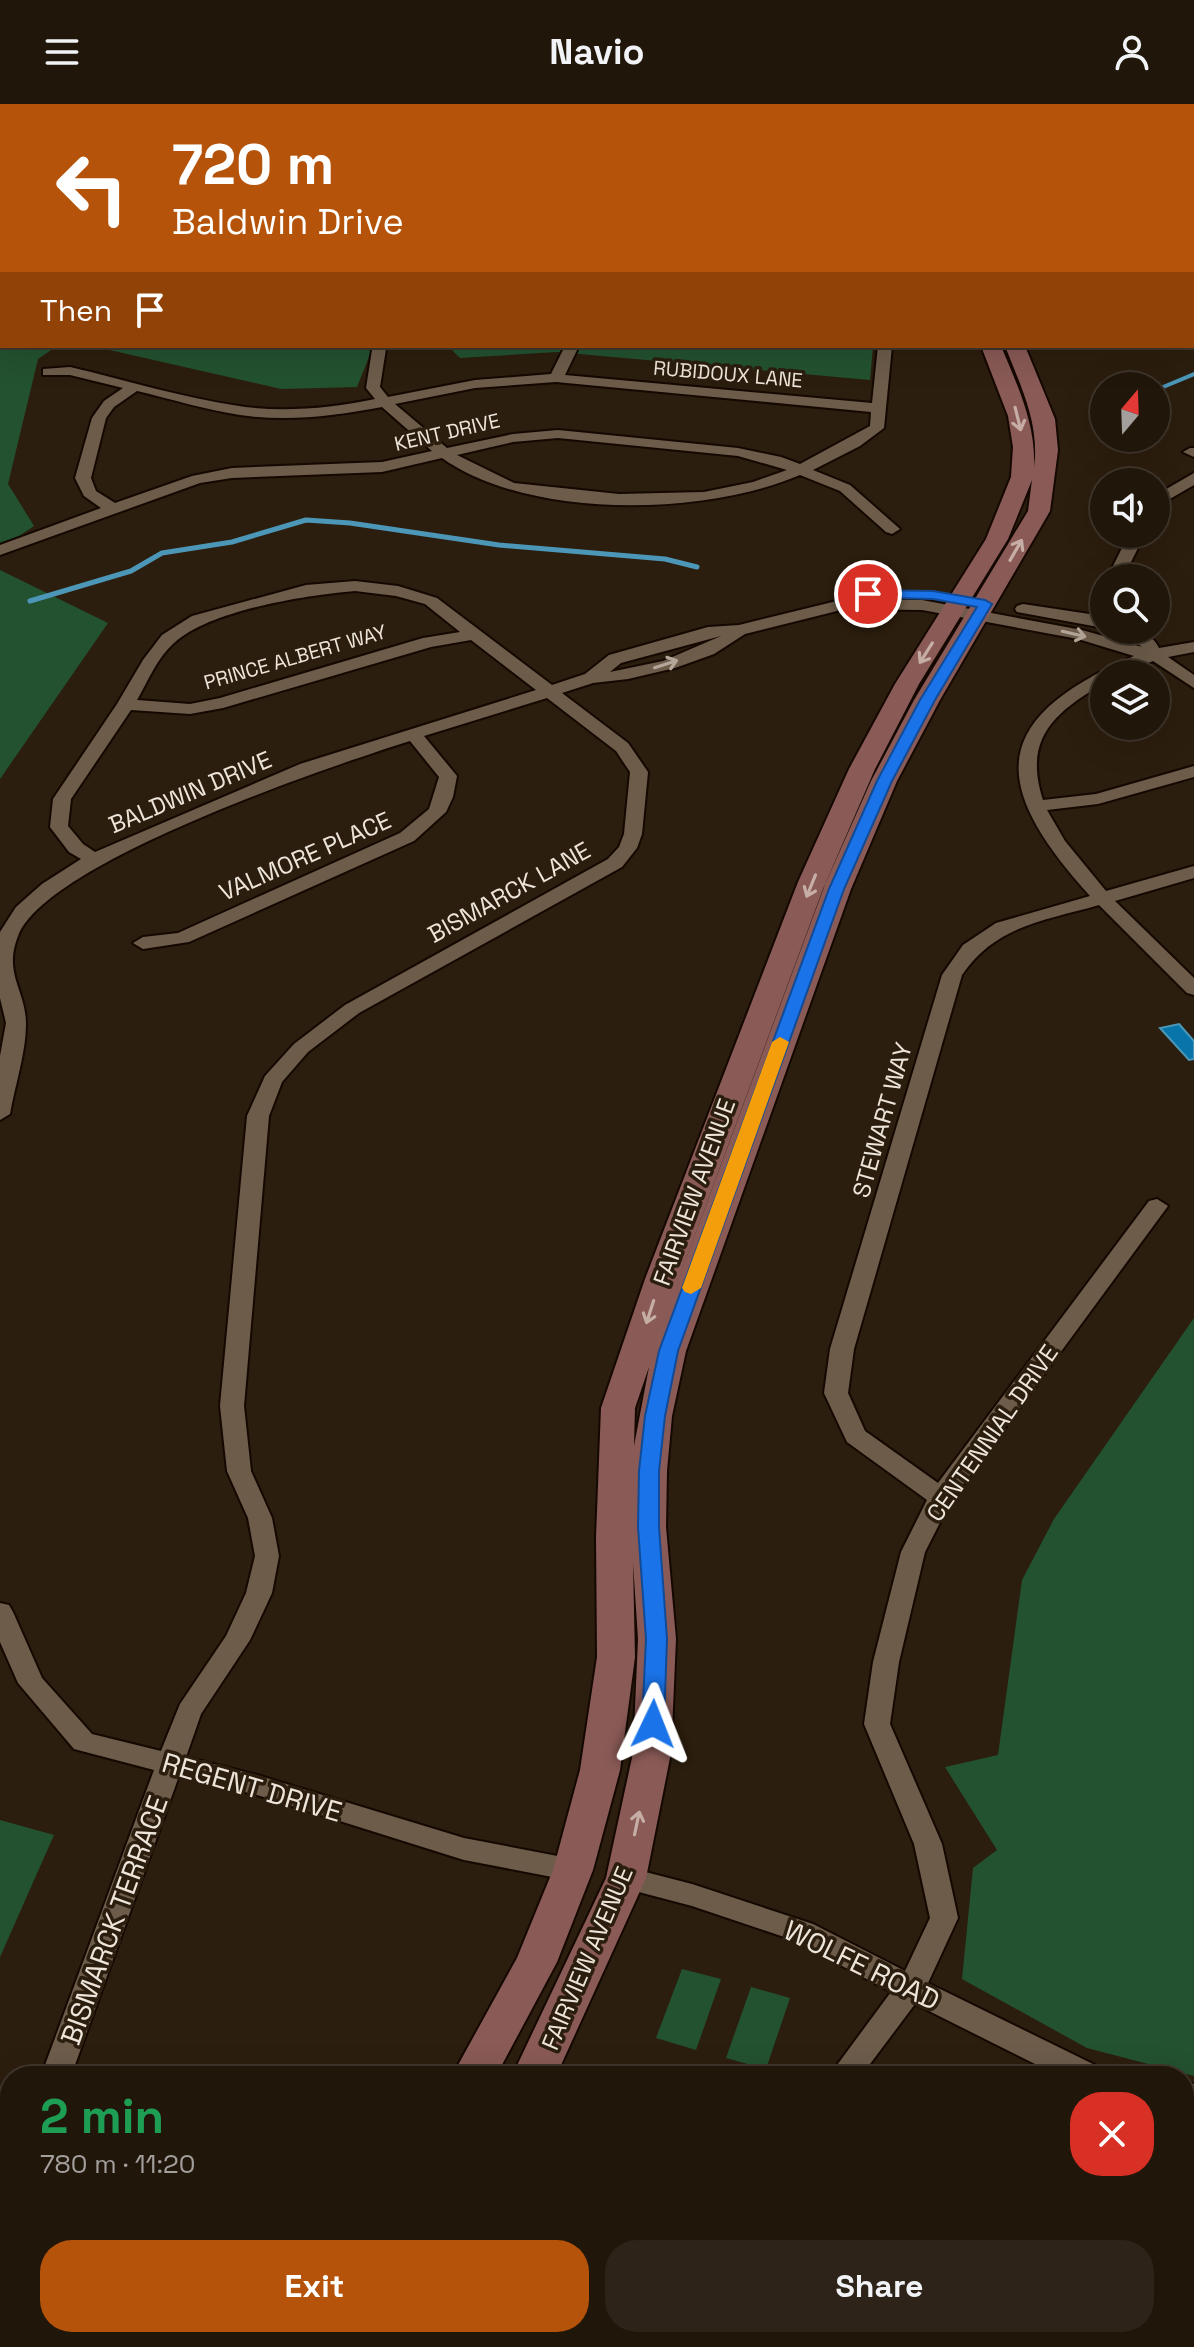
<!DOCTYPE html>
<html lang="en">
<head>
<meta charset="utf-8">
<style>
	:root { --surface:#21160a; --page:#2d2318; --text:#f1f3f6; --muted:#a29f9c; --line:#3e352b; --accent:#b45309 }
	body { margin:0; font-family:"Space Grotesk",sans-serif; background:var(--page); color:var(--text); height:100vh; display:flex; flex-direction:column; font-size:30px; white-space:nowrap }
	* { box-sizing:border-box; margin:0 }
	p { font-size:26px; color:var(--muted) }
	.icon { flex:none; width:44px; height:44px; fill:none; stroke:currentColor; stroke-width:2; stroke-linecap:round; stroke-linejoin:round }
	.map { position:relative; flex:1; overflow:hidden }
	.sheet { position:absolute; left:0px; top:1962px; width:1194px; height:282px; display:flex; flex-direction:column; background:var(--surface); border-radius:32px 32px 0 0; box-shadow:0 8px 32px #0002,0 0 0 2px var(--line) }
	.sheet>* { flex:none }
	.hud { position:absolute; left:0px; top:0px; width:1194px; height:244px; box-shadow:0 8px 32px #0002,0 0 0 2px var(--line); background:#b45309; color:#fff; overflow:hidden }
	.needle { width:52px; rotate:19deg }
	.controls { position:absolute; left:1090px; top:268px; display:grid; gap:16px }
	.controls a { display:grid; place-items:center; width:80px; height:80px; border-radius:50%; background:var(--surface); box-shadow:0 8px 32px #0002,0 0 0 2px var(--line); font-size:40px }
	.pin { position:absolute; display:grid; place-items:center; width:68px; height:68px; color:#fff; margin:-34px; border:4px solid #fff; border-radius:50%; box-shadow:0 2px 8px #0007 }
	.me { position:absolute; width:88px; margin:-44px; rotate:2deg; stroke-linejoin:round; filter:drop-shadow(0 0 6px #0008) }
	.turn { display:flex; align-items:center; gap:28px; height:168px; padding:0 40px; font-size:36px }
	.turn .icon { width:104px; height:104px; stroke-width:2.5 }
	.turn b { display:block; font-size:56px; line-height:68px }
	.then { display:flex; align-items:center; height:76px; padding:0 40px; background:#0003; gap:16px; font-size:30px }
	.round { display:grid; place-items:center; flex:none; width:84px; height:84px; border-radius:32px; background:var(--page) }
	.headline { display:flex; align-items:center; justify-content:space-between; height:136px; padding:0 40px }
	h1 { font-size:48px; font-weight:700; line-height:60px; color:#1e9e55 }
	.cta { display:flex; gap:16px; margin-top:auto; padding:16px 40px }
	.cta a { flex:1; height:92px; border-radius:32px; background:var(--accent); color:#fff; font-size:32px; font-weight:700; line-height:92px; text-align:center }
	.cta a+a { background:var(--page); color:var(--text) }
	header { display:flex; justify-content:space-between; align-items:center; height:104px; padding:0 40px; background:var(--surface); font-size:36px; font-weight:700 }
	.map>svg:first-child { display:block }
	.green { fill:#235230 }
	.water { fill:#0775a9; stroke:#4c97b8; stroke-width:2 }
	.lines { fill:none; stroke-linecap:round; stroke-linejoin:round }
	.stream-far1 { stroke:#4c97b8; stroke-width:4 }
	.stream { stroke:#4c97b8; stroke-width:5 }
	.street-casing { stroke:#140800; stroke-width:4 }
	.secondary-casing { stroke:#140800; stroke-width:4 }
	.street { fill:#6d5c4a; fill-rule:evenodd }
	.secondary { fill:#895a56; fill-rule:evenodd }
	.oneway { stroke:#c6ada5 }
	.oneway2 { stroke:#b4a799 }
	.route { fill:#1a73e8; stroke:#114b97; stroke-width:2 }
	.slow { fill:#f59e0b }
	.labels { text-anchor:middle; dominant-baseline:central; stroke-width:7; stroke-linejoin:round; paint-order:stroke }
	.far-street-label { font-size:20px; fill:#eee5da; stroke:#2c1e0e }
	.street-label { font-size:24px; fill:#eee5da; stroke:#2c1e0e }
	.near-street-label { font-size:28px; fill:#eee5da; stroke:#2c1e0e }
</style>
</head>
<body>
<header><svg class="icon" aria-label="menu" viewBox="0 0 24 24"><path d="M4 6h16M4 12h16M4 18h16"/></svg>Navio<svg class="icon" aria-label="person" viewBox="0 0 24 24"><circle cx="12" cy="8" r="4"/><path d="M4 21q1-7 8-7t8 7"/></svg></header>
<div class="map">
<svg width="1194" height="2243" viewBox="0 0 1194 2243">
	<rect width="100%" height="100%" fill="#2c1e0e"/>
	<g class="green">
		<polygon points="149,0 727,0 728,2 145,2"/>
		<polygon points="0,167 2,242 57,242 38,255 8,380 34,422 0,445"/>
		<polygon points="92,242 428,242 371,248 357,283 281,285"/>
		<polygon points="448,242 873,242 870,276 557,248 460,254"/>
		<polygon points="0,466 108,519 0,675"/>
		<polygon points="1194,1214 1194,1972 1087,1944 962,1875 973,1764 997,1746 945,1663 998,1651 1022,1476 1054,1415"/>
		<polygon points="0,1716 54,1731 0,1853"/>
		<polygon points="682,1865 721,1875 696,1946 656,1934"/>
		<polygon points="751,1883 790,1894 766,1965 726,1954"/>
		<polygon points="1184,2191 1194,2194 1194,2243 1157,2243 1158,2234 1184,2234"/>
		<polygon points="793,2234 983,2234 981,2243 787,2243"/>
	</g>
	<polygon class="water" points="1179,920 1194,937 1194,955 1189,956 1160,924"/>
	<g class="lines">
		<polyline class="stream-far1" points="1156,286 1194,270"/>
		<polyline class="stream" points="30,497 131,467 162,449 232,438 306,416 350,419 499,441 665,455 697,463"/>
		<g class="street-casing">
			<g id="street">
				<polygon points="3,0 18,0 2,2"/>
				<polygon points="82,0 110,0 111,2 83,2"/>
				<polygon points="203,0 216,0 202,2"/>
				<polygon points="341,0 355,0 340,2"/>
				<polygon points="419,0 435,0 418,2"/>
				<polygon points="781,0 794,0 780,2"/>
				<polygon points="0,76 2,77 2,85 0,84"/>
				<rect x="1192" y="110" width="2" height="8"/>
				<rect x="0" y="160" width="2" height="8"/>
				<rect x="1192" y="162" width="2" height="9"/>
				<path d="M369,242H384L386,245L380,283L388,293L475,276L551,270L565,242H579L565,271L872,299L878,242H892L884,324L860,342L813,366L850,381L900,425L892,430L886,428L840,387L800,371C704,412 530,416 442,354L382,368L232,374L200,379L0,451V441L101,404L84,392L75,374L92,314L104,297L123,284L70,271H43V265L70,263C126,276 183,294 239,302C284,309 331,304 375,295L366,284L372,246ZM556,278L871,308L870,322L800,360L781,353L738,344L558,326L513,330L447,344L395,300L475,284ZM137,287C171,295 206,306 240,311C287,318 335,312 382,303L432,347L382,358L232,364L192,372L115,399L96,387L91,374L106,314L114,303ZM558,334L738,352L787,366L753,378L704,388L619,390L514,379L457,351L513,338Z"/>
				<polygon points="1190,344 1194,344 1194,353 1183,348"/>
				<polygon points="1194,369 1194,381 1156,403 1156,391"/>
				<polygon points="1129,430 1145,430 1123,474 1107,474"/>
				<path d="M355,477L398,482L437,494L552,581L585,570L609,551L708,523L739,521L845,495L922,496L1082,526L1142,543L1117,526C1135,526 1150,526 1159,544L1194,538V548L1168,553L1194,571V584L1153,557L1122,570H1104V579C1054,609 1023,634 1043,696L1096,690L1194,662V673L1098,700L1047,706L1065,737L1106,787L1194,762V774L1115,797L1194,874V891L1187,889L1099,801C1044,817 996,821 962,871L854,1245L848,1289L865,1327L938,1379L1149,1097L1157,1095L1168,1102L951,1397L925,1448L899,1558L890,1620L942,1740L958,1814L928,1879L1099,1963L1103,1972H1059L915,1900L861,1972H829L891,1888L793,1836L692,1802L616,1782L612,1774L616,1766L626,1763L692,1780L813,1820L905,1867L930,1814L914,1740L864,1620L873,1558L901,1448L927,1396L847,1338L824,1289L830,1245L942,871L963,841L996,819L1090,792C988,679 989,615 1134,552L1078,535L922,506L845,505L745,530L714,550L675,564L628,575L593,579L562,589L628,639L648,668L642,730L637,744L622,763L359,909L308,948L282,978L269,1012L244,1302L251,1367L272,1414L279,1452L272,1489L250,1536L201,1610L186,1653L257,1671L464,1734L573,1755L583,1758L587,1766L583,1774L573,1777L464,1756L257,1691L179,1672L71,1972H41L154,1666L74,1645L18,1579L0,1538V1499L9,1501L13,1508L42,1574L92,1630L161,1647L180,1600L226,1532L246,1489L255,1452L248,1414L227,1367L220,1302L247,1012L265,972L294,940L345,901L608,755L619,743L624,730L630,668L616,647L547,594L424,632L457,672L453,693L446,708L414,737L189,838L143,845L133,839L143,833L178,829L400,729L429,705L439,673L410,637C331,662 46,758 18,832C3,870 26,886 26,920C26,949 15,981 10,1010L0,1016V952L6,919L0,894V828L16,803L42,780L81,755L69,748L50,723L53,695L117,600L143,556L162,531L192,512L306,481ZM355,487L396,492L425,500L460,528L423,534L220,594L190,600L137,596C148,577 157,554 174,539C210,506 307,491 355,487ZM721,532L663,557L610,568L621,559ZM471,536L536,586L300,660L95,748L83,740L68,722L71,695L131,606L190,610L223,604L431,543Z"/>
				<polygon points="1023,500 1096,511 1104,513 1104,524 1017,508 1015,505 1017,502"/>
				<polygon points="1184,1979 1194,1980 1194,2006 1184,2005"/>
				<polygon points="10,2084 10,2135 0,2139 0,2088"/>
				<polygon points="1184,2156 1194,2159 1194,2187 1184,2184"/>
				<polygon points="598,2234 632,2234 628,2243 594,2243"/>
				<polygon points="1126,2234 1158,2234 1156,2243 1124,2243"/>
			</g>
		</g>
		<g class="secondary-casing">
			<g id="secondary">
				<polygon points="1074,0 1092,0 1073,2"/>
				<polygon points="1099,0 1117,0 1098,2"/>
				<path d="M981,242H1001C1018,283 1036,320 1034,364C1040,320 1021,283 1005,242H1025L1055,315L1058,346L1050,407L940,596L897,677L851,785L686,1247L672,1312L667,1367L666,1423L676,1535L671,1649L646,1774L556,1972H512L606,1774L633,1649L638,1535L633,1459L635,1553L620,1666L593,1766L557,1858L496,1972H452L517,1854L553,1766L580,1666L597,1553L596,1433L601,1304L645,1175L798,778L849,665L895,580L986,435L1011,373L1013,343L1008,312ZM1032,376L1028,407L914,596L871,677L823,785L666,1209L826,778L875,665L919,580L1008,435ZM649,1263L634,1342L635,1304Z"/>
				<polygon points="257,2234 306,2234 302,2243 253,2243"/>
				<polygon points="320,2234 370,2234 366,2243 316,2243"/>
			</g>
		</g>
		<use href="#street" class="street"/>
		<use href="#secondary" class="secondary"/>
	</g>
	<defs><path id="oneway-shaft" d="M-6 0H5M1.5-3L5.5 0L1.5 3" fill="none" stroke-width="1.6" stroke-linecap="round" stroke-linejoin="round" transform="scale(2)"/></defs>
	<g class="oneway">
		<use href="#oneway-shaft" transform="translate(1018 315) rotate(76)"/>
		<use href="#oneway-shaft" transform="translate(1016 446) rotate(-60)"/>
		<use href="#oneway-shaft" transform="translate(926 549) rotate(122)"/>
		<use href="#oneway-shaft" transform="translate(811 782) rotate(112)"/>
		<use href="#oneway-shaft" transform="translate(650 1208) rotate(108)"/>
		<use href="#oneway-shaft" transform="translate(637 1719) rotate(-78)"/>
	</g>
	<g class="oneway2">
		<use href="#oneway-shaft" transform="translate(1074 530) rotate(13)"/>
		<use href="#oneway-shaft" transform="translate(666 560) rotate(-18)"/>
	</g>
	<polygon class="route" points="868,486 933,487 985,496 992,500 935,596 892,677 844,785 678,1247 665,1312 659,1367 659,1423 667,1535 664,1620 661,1626 653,1629 645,1626 642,1620 646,1535 638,1423 639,1367 645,1312 659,1247 829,785 877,677 920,596 977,503 933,495 863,493 861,490"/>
	<polygon class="slow" points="780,933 789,938 701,1184 691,1190 685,1188 682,1184 772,938"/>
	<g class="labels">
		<g class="far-street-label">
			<text transform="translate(728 270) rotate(5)">RUBIDOUX LANE</text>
			<text transform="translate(447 328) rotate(-13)">KENT DRIVE</text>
			<text transform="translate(295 553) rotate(-16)">PRINCE ALBERT WAY</text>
		</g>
		<g class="street-label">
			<text transform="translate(190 688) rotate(-23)">BALDWIN DRIVE</text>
			<text transform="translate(305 752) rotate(-24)">VALMORE PLACE</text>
			<text transform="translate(509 788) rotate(-29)">BISMARCK LANE</text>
			<text transform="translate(882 1016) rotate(-74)">STEWART WAY</text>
			<text transform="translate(694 1088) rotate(-70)">FAIRVIEW AVENUE</text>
			<text transform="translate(992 1329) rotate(-55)">CENTENNIAL DRIVE</text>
			<text transform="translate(587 1854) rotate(-67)">FAIRVIEW AVENUE</text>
		</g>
		<g class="near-street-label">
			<text transform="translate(252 1683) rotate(16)">REGENT DRIVE</text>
			<text transform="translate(114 1816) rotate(-70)">BISMARCK TERRACE</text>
			<text transform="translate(862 1861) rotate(26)">WOLFE ROAD</text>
		</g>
	</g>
</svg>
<div class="controls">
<a><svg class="needle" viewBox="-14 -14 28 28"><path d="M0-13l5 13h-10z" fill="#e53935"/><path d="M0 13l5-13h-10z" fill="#a29f9c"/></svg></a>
<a><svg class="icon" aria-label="sound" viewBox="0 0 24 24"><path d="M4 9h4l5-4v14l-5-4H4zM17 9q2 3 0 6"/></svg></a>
<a><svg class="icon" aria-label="search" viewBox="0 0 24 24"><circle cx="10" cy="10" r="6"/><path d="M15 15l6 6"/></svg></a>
<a><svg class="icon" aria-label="layers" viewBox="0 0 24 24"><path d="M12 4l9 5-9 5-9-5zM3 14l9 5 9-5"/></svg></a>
</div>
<div class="pin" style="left:868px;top:490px;background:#d93025"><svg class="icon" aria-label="arrive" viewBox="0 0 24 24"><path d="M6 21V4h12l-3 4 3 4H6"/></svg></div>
<svg class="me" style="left:653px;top:1620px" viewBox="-20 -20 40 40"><path d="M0-17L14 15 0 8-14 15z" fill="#1a73e8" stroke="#fff" stroke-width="4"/></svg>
<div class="hud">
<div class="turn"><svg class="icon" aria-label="left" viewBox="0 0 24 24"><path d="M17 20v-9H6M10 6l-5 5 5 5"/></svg><div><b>720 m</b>Baldwin Drive</div></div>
<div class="then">Then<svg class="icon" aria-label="arrive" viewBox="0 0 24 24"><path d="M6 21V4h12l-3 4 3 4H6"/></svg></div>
</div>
<section class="sheet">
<div class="headline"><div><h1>2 min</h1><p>780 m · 11:20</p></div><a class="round" style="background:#d93025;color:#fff"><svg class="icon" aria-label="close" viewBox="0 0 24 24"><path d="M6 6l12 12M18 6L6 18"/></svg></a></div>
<div class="cta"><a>Exit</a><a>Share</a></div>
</section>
</div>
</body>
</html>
